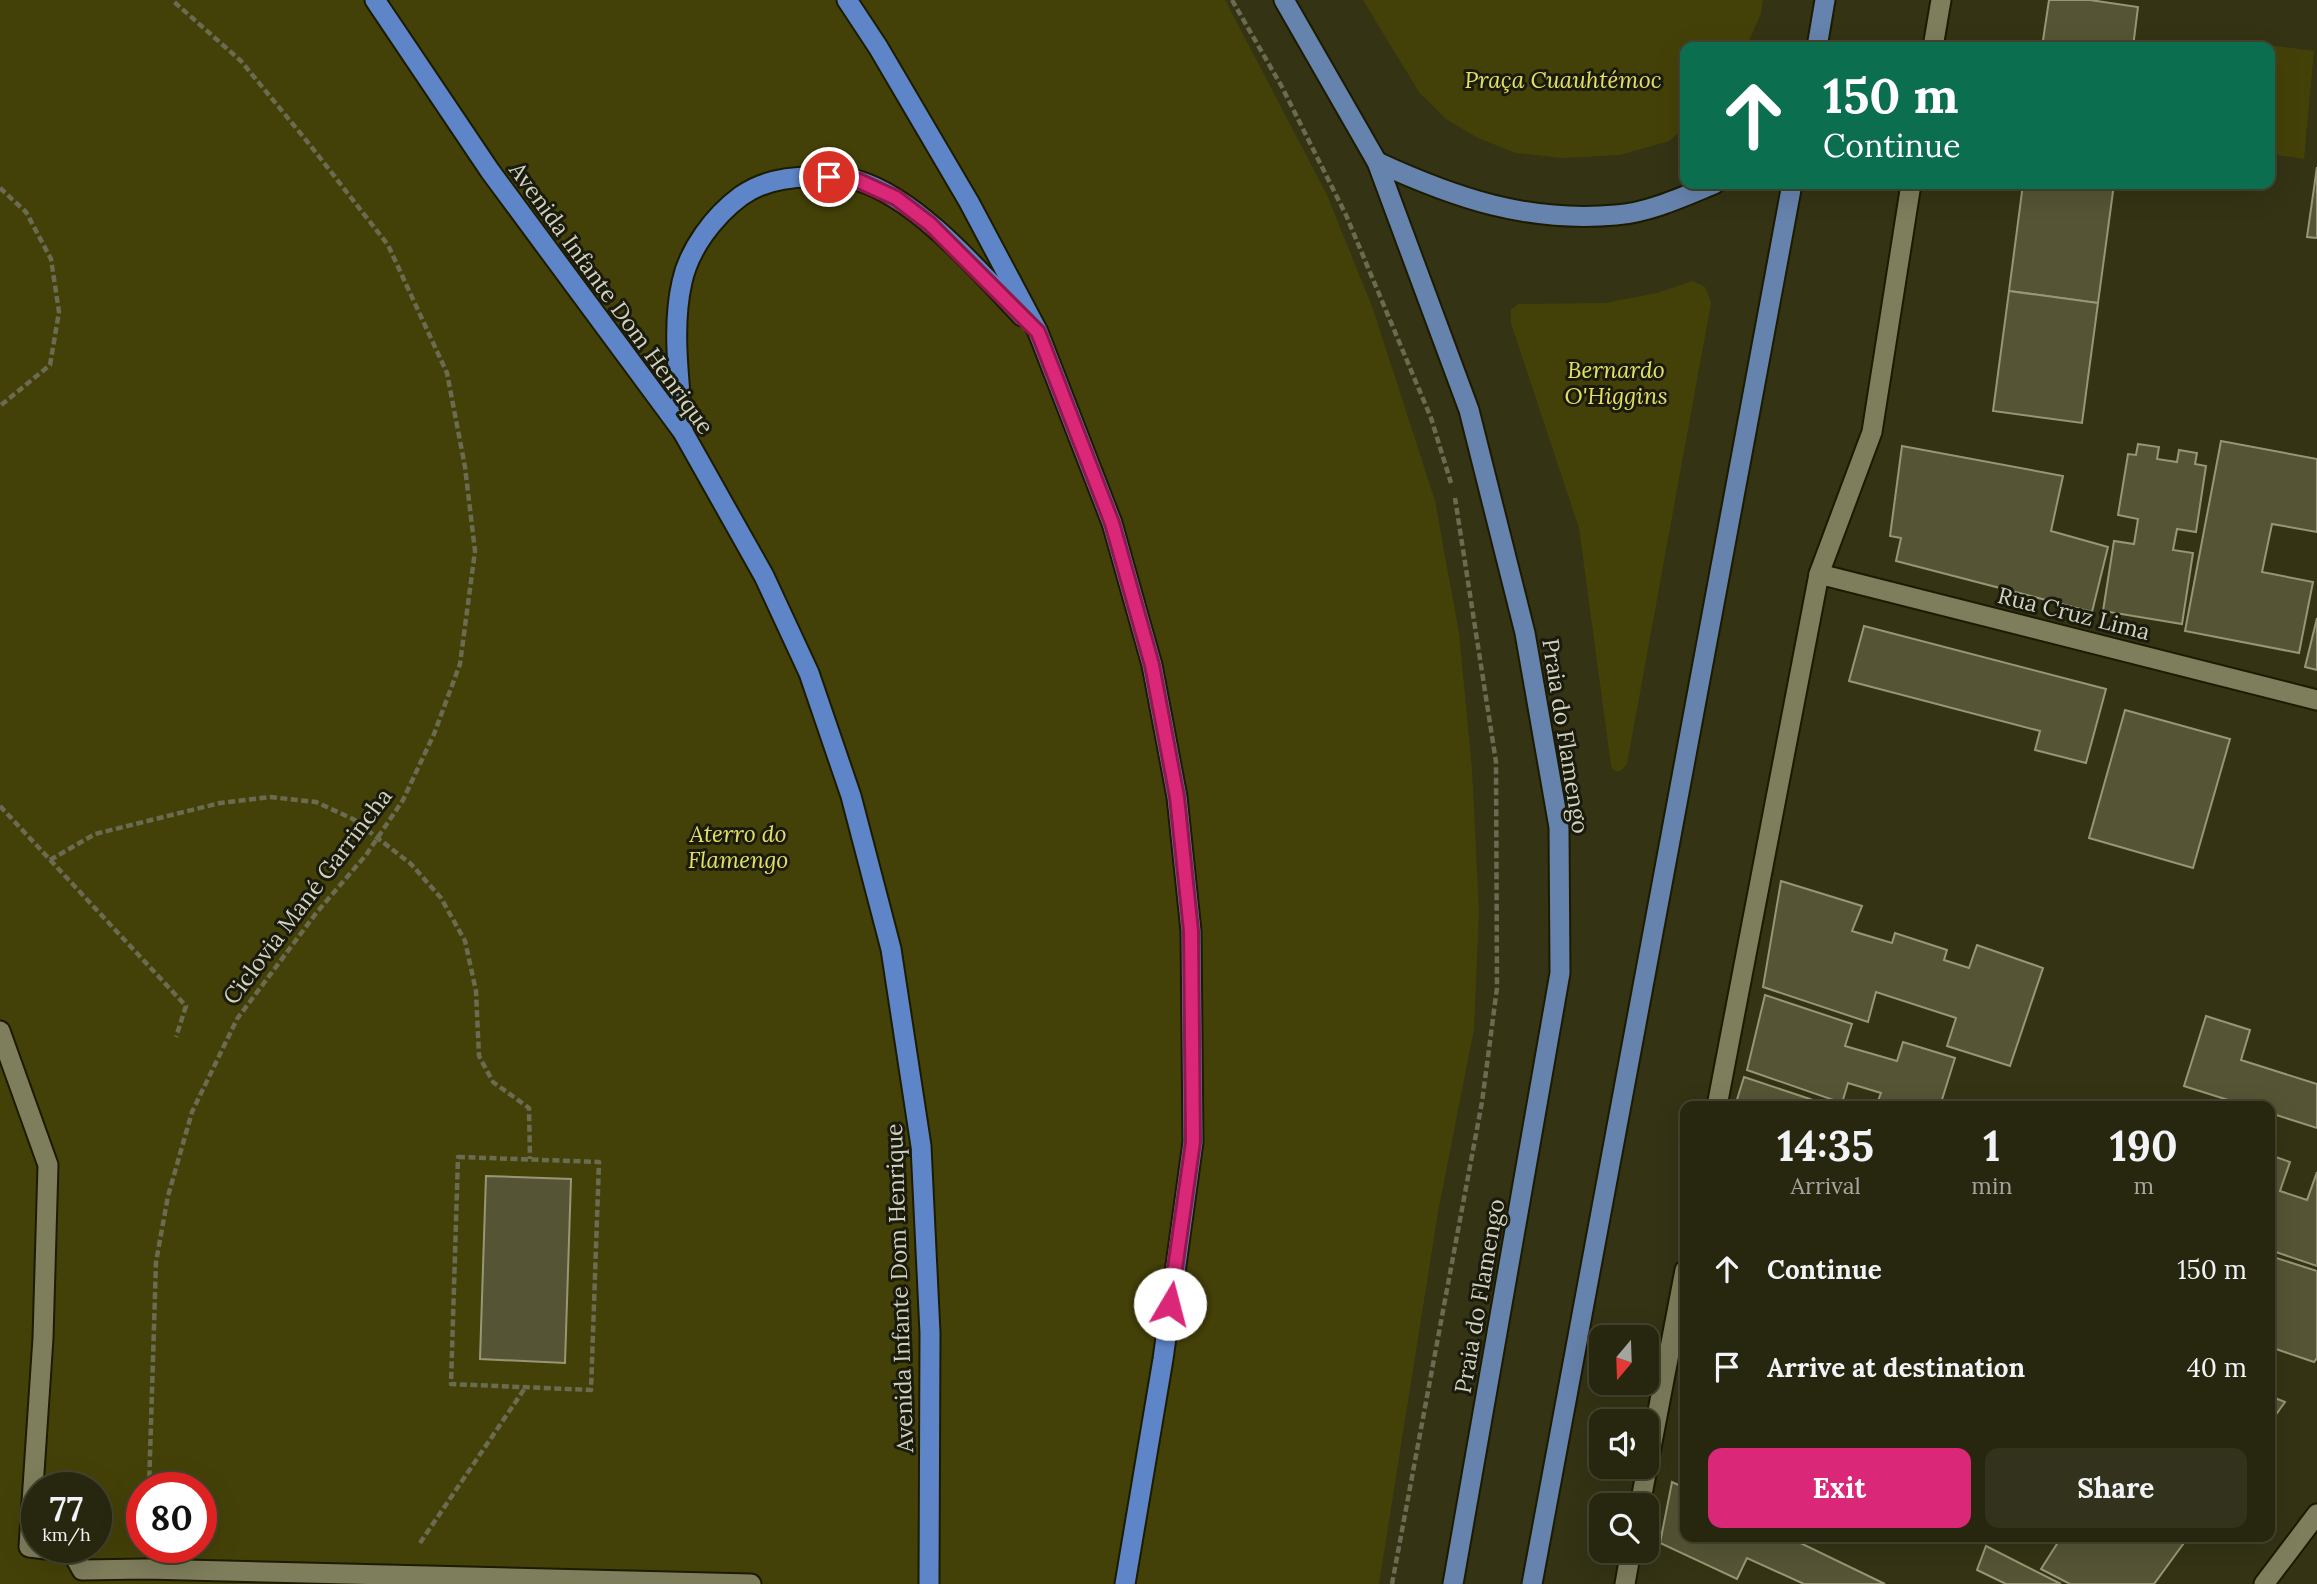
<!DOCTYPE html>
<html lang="en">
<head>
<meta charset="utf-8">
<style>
	:root { --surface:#27260f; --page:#33321d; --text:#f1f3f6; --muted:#a4a59e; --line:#43432f; --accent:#db2777 }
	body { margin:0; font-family:Lora,serif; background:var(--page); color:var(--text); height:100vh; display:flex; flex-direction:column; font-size:26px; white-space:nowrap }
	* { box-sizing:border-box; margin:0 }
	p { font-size:23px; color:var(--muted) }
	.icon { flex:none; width:38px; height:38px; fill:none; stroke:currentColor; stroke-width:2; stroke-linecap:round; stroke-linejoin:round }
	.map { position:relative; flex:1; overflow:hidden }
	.sheet { position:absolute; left:1680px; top:1101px; width:595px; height:441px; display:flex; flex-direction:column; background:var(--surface); border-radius:14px; box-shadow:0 7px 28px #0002,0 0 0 2px var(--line) }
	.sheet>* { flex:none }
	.guide { position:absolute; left:1680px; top:42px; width:595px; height:147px; border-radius:14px; box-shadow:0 7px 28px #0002,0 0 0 2px var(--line); background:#0b6e4f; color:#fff; overflow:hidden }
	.needle { width:46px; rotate:199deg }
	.buttons { position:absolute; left:1589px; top:1325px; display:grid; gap:14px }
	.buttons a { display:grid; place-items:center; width:70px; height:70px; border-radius:14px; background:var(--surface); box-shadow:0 7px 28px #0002,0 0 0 2px var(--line); font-size:35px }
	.speed { position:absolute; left:21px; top:1472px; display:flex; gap:14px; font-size:35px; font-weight:700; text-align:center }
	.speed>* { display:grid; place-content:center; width:91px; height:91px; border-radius:50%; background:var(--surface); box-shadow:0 7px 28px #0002,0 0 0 2px var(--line); line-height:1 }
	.speed small { font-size:18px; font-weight:400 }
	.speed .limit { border:10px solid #d22; background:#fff; color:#111 }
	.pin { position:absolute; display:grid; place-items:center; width:60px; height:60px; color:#fff; margin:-30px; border:4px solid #fff; border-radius:50%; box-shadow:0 2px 7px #0007 }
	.me { position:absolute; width:77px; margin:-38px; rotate:8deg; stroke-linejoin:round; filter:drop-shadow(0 0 5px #0008) }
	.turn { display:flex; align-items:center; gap:24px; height:147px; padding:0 28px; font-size:32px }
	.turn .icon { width:91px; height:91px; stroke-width:2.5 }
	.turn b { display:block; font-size:49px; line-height:60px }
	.eta { display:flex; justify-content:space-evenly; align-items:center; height:119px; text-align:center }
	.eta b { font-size:42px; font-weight:800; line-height:49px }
	.action { display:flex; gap:14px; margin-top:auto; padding:14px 28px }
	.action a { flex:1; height:80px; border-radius:14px; background:var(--accent); color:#fff; font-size:28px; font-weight:800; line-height:80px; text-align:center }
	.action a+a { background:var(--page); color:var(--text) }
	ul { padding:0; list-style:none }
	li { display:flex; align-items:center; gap:21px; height:98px; padding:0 28px }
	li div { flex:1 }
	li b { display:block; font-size:26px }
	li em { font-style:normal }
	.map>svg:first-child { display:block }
	.green { fill:#444108; fill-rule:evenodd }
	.building { fill:#555435; stroke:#989775; stroke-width:2 }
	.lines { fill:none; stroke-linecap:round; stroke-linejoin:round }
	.pedestrian-casing { stroke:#1c1b00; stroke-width:23 }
	.minor-casing { stroke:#1c1b00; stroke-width:23 }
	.tertiary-casing { stroke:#1c1b00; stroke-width:23 }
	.primary-casing { stroke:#1c1b00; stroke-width:23 }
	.trunk-casing { stroke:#1c1b00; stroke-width:23 }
	.path { stroke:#6b6b51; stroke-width:4.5; stroke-dasharray:7 3.5; stroke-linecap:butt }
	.pedestrian { stroke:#7e7e5d; stroke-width:19 }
	.minor { stroke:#7e7e5d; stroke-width:19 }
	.tertiary { stroke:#7e7e5d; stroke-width:19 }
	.primary { stroke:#6683ad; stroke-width:19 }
	.trunk { stroke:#5e85c8; stroke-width:19 }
	.route-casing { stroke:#8e194d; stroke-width:18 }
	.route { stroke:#db2777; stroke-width:12 }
	.labels { text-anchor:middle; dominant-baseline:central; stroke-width:6; stroke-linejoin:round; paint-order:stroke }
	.park-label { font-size:23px; font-style:italic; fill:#e4e064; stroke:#1a1a0d }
	.street-label { font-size:23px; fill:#d2d2c1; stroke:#1a1a0d }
</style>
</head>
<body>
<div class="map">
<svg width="2317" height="1584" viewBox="0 0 2317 1584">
	<rect width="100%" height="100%" fill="#343314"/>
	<g class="green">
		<path d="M0,0H1225L1327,195L1373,309L1435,501L1459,633L1472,769L1479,912L1474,1029L1438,1212L1379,1584H0ZM37,1488H96V1547H37ZM142,1488H201V1547H142Z"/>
		<polygon points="1363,0 1763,0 1761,14 1746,47 1685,47 1685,127 1669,141 1620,155 1563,158 1516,153 1478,138 1446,119 1419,92"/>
		<polygon points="2260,44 2314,51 2304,159 2270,154 2270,47 2259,47"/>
		<path d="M1693,281L1705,287L1711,303L1627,764C1622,770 1619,774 1612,769L1611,765L1579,528L1511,323V310L1518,304L1605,303L1657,293Z"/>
	</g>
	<g class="building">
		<polygon points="2049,0 2090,0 2138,7 2133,47 2042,47"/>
		<polygon points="2317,167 2317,238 2307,237"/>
		<polygon points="2023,184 2114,184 2098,303 2009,291"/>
		<polygon points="2009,291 2098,303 2082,423 1993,411"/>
		<polygon points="2221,441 2317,459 2317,532 2272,524 2262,572 2313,582 2299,653 2185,631"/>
		<polygon points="2138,444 2159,447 2157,459 2177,462 2179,450 2197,453 2195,464 2206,466 2196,532 2177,529 2173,550 2193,553 2182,624 2103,611 2114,541 2134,544 2138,519 2118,515 2128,454 2136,455"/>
		<polygon points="1902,446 2063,476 2051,531 2108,547 2092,612 1896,561 1901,538 1890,536"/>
		<polygon points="2317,618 2317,670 2305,667"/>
		<polygon points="1864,626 2106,689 2086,763 2035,750 2040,731 1849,681"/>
		<polygon points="2125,710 2230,739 2193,868 2089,838"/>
		<polygon points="1781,881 1862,906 1852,931 1892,943 1895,933 1947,950 1944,960 1969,968 1977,945 2043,968 2010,1066 1947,1046 1956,1018 1876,992 1868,1022 1763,987"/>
		<polygon points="1765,995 1852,1024 1845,1046 1897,1061 1903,1042 1955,1058 1940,1106 1876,1106 1881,1093 1848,1083 1842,1103 1747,1070"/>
		<polygon points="2206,1016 2250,1030 2241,1060 2317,1084 2317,1128 2270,1113 2270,1106 2247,1106 2184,1086"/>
		<polygon points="1744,1077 1831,1106 1735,1106"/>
		<polygon points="2270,1155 2290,1162 2280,1191 2307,1200 2317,1172 2317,1266 2270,1250"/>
		<polygon points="486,1176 571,1179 565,1363 480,1359"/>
		<polygon points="2270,1256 2317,1271 2317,1358 2314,1362 2270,1347"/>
		<polygon points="2270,1396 2285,1402 2270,1423"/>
		<polygon points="1672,1482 1685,1488 1685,1536 1786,1536 1885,1584 1804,1584 1747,1558 1737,1579 1660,1543"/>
		<polygon points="2062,1536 2189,1536 2154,1584 2070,1584 2041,1569"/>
		<polygon points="1986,1546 2061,1584 2006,1584 1977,1570"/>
	</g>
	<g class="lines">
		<g class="pedestrian-casing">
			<polyline id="pedestrian" points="0,1031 48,1165 43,1338 29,1547 72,1552 82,1570 146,1569 751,1584"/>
		</g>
		<g class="minor-casing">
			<g id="minor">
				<polyline points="1933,47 1941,0"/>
				<polyline points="1819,574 2317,700"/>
				<polyline points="1717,1106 1819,574 1872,432 1911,184"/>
				<polyline points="1640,1505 1685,1270"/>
				<polyline points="1625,1584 1631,1550"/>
			</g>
		</g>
		<g class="tertiary-casing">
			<polyline id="tertiary" points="2264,1584 2317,1514"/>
		</g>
		<g class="primary-casing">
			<g id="primary">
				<polyline points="1284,0 1377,162 1469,410 1525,633 1559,827 1560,973 1453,1584"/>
				<polyline points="1817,47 1825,0"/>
				<path d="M1377,162C1455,198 1528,223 1616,215C1648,213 1685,196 1714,184"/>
				<polyline points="1532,1584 1792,184"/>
			</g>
		</g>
		<g class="trunk-casing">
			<g id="trunk">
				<polyline points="375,0 490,171 683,432 764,576 809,673 851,796 891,949 921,1146 930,1333 929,1584"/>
				<polyline points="847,0 878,47 969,202 1038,332 1112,523 1152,665 1177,797 1191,931 1193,1142 1163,1359 1125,1584"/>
				<path d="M683,432C680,383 671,330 682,282C689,249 714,216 741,196C762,181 786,177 811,177C827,177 844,177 859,181C918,199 980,272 1022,316"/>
			</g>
		</g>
		<g class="path">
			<polyline points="1232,0 1282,87 1346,215 1431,418 1451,483"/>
			<polyline points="0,188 26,212 51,259 59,312 50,365 0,406"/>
			<polyline points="0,806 186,1006 176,1037"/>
			<polyline points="50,860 95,834 220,803 270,797 316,802 353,819 411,864 441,898 465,941 476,991 479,1056 493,1082 529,1108 530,1159"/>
			<polygon points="458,1157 599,1162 591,1390 451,1384"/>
			<polyline points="149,1488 156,1262 168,1196 192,1112 237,1019 317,912 366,855 403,800 434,734 460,664 475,551 465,467 447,373 388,245 310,145 241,61 172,0"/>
			<polyline points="420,1543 525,1388"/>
			<polyline points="1392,1584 1482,1102 1497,988 1496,762 1455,498"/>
		</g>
		<use href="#pedestrian" class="pedestrian"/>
		<use href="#minor" class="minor"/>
		<use href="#tertiary" class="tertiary"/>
		<use href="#primary" class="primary"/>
		<use href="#trunk" class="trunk"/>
	</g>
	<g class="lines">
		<g class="route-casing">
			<polyline id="route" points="829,177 859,181 896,198 930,224 1038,332 1112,523 1152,665 1177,797 1191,931 1193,1142 1170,1304"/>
		</g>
		<use href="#route" class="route"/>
	</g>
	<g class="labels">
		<g class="park-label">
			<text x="1563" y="79">Praça Cuauhtémoc</text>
			<text x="1616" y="369">Bernardo<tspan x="1616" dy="26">O'Higgins</tspan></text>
			<text x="738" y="833">Aterro do<tspan x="738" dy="26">Flamengo</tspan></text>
		</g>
		<g class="street-label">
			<text transform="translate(612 298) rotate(54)">Avenida Infante Dom Henrique</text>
			<text transform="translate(2074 613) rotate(14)">Rua Cruz Lima</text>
			<text transform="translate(1566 736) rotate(81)">Praia do Flamengo</text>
			<text transform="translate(307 896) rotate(-53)">Ciclovia Mané Garrincha</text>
			<text transform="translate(899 1288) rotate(-92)">Avenida Infante Dom Henrique</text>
			<text transform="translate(1479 1296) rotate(-80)">Praia do Flamengo</text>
		</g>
	</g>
</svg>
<div class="buttons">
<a><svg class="needle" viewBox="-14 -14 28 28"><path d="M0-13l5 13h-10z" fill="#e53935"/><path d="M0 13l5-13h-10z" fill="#a4a59e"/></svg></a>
<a><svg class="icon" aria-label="sound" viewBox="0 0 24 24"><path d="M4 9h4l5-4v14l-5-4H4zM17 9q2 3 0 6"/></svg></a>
<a><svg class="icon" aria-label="search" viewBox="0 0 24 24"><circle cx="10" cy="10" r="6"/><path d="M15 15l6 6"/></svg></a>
</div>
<div class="speed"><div>77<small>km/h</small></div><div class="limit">80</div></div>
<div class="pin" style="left:829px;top:177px;background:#d93025"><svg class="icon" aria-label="arrive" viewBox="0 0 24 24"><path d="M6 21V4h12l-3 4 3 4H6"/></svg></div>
<svg class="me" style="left:1170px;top:1304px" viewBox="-20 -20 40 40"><circle r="19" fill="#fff"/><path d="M0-13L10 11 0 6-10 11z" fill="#db2777"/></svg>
<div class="guide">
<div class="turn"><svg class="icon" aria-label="ahead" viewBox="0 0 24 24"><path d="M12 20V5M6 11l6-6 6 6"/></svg><div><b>150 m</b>Continue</div></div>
</div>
<section class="sheet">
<div class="eta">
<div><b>14:35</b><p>Arrival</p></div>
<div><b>1</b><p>min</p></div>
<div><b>190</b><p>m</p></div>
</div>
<ul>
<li><svg class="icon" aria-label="ahead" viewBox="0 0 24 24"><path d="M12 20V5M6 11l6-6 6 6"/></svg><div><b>Continue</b></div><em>150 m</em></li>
<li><svg class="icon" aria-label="arrive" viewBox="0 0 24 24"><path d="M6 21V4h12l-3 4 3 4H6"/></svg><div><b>Arrive at destination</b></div><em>40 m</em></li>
</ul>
<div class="action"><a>Exit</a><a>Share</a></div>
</section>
</div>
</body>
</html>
